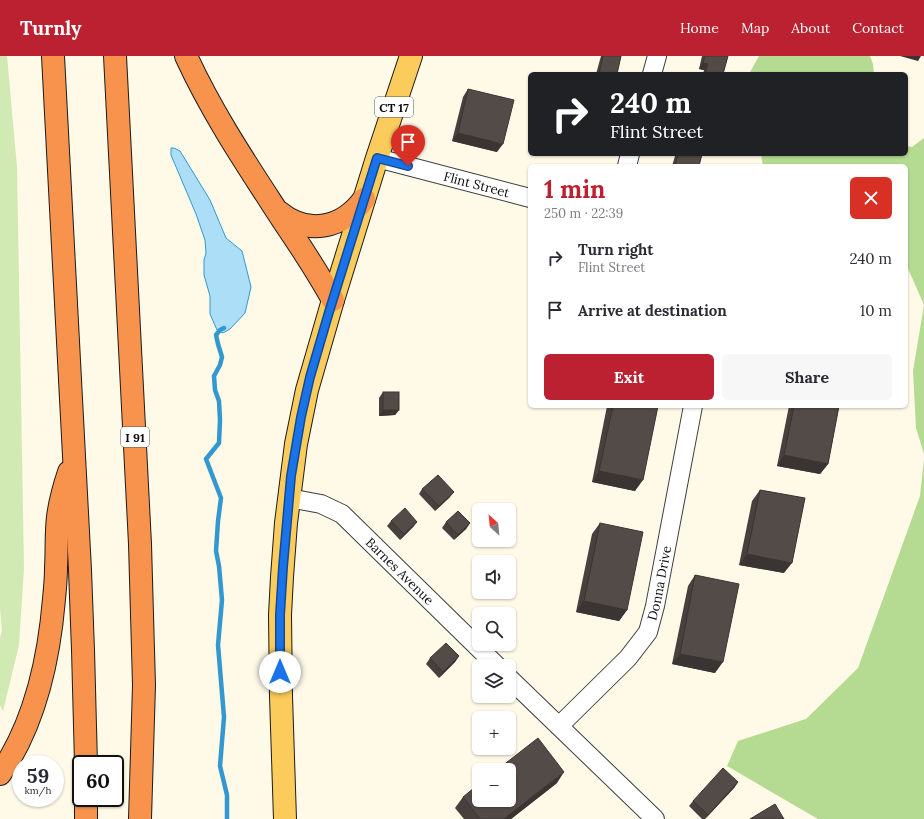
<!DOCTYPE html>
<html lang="en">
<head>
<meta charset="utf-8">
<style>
	:root { --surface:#fff; --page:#f7f7f7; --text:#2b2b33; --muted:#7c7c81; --accent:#bb2130 }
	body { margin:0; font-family:Lora,serif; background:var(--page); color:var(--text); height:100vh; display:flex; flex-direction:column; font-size:15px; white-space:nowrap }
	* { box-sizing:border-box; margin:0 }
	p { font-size:13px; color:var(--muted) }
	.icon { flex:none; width:22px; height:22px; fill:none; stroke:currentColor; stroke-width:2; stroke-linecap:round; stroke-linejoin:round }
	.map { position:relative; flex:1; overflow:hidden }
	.drawer { position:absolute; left:528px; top:108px; width:380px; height:244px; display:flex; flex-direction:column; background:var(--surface); border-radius:6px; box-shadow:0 1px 3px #0004 }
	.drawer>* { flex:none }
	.hud { position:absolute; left:528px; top:16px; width:380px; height:84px; border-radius:6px; box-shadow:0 1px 3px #0004; background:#202124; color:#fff; overflow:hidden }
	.needle { width:26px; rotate:333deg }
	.controls { position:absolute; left:472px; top:447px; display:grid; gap:8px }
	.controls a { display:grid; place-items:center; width:44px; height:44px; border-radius:6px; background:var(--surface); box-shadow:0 1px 3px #0004; font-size:20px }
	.speed { position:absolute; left:12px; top:699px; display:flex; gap:8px; font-size:20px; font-weight:700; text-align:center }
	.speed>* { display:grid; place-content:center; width:52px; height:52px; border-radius:50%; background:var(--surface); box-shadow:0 1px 3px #0004; line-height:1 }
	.speed small { font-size:10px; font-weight:400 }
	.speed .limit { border:2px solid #111; border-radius:6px; background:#fff; color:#111 }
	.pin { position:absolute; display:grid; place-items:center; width:34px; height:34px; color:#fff; margin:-41px -17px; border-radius:50% 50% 50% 0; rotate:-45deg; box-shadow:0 0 4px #0007 }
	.pin .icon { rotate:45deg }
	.me { position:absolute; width:44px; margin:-22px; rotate:0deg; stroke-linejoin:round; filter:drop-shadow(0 0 3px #0008) }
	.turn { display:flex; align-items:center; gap:14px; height:84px; padding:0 16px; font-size:18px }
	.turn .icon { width:52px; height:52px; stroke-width:2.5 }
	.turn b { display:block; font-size:28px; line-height:34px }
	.round { display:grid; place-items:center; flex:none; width:42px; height:42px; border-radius:6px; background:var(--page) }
	.summary { display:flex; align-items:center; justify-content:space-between; height:68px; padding:0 16px }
	h1 { font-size:24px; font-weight:700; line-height:30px; color:var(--accent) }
	.action { display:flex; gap:8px; margin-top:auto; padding:8px 16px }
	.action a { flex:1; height:46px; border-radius:6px; background:var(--accent); color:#fff; font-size:16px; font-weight:700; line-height:46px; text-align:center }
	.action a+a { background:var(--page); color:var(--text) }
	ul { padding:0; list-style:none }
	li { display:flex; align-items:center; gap:12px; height:52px; padding:0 16px }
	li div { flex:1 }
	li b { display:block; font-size:15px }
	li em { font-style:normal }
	header { display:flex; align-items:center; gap:24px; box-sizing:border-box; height:56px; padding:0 20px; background:var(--accent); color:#fff }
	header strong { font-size:19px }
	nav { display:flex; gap:22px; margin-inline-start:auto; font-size:14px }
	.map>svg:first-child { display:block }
	.green { fill:#d1e9b2 }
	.forest { fill:#b5da91 }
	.water { fill:#acdef7; stroke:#3298cf }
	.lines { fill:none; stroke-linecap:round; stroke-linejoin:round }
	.stream { stroke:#3298cf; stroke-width:4.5 }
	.minor-casing { stroke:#3d3d3d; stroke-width:20 }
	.primary-casing { stroke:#1b1b1b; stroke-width:24 }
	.motorway-casing { stroke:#1b1b1b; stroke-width:24 }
	.minor { stroke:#fff; stroke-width:18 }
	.primary { stroke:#fbcc5b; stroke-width:22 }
	.motorway { stroke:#f7934d; stroke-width:22 }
	.wall { fill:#47403d }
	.shaded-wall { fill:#3a3432 }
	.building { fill:#534b47; stroke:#3a3432 }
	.route-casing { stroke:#114b97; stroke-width:10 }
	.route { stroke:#1a73e8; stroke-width:7 }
	.labels { text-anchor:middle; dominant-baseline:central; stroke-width:4; stroke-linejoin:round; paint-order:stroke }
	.shield { fill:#fff; stroke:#545454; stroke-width:1 }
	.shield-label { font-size:12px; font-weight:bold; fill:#0a0a0a }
	.street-label { font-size:13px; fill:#0a0a0a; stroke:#fff }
</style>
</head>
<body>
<header>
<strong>Turnly</strong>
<nav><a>Home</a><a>Map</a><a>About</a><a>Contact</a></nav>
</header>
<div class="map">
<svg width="924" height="763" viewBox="0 0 924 763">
	<rect width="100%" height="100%" fill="#fff9e7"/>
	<polygon class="green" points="0,0 7,0 17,111 24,512 19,589 3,655 0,649 0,582 2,575 0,552"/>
	<g class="forest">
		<polygon points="759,0 870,0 873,8 874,18 749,18"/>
		<polygon points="924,82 924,249 906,208 906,110 763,110 761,98 906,98 906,90 912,91"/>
		<polygon points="924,249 924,398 916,372 913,315"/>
		<polygon points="924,403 924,763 818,763 727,710 738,685 806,663 858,612 920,440"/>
	</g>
	<polygon class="water" points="171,92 174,92 180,95 210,144 226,182 242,195 251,231 245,257 230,273 223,277 217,274 210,258 210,240 204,219 204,204 206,197 205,184 196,158 171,99"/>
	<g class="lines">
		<polyline class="stream" points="224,272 220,274 216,279 218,288 222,301 220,309 214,320 215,334 219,345 220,364 219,387 206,403 221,442 218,465 216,495 219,510 222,544 218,589 224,661 220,710 227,739 227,763"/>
		<g class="minor-casing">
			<g id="minor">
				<polyline points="652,18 657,0"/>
				<path id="s1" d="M377,102L530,142"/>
				<polyline points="627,110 630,98"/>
				<path id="s2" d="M289,442L321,448L342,458L497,610"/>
				<polyline points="509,622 655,763"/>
				<path id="s3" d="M559,670L628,602L648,576L655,550L693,350"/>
			</g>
		</g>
		<g class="primary-casing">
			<polyline id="primary" points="285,763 281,640 280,559 282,521 286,467 296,388 307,334 333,244 377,102 411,0"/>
		</g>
		<g class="motorway-casing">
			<g id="motorway">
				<polyline points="53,0 80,514 83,594 86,708"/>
				<polyline points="115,0 140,488 144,629 140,763"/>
				<path d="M186,0C213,59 249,112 284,166C301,191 318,217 333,244"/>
				<path d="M279,156C308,180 343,172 364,143"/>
				<path d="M0,718C35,668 49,603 54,543C55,533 56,522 56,512C57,495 56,478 58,461C60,445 64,431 69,416"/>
				<polyline points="86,763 86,742"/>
			</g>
		</g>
		<use href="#minor" class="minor"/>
		<use href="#primary" class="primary"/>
		<use href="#motorway" class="motorway"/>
	</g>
	<g class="wall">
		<polygon points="601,0 621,0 617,18 596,18"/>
		<polygon points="702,0 728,0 723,18 703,18 704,14 699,13"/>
		<polygon points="468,33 497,96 452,85 463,41"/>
		<polygon points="676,98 702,98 699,110 672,110 675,100"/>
		<polygon points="383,336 399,354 395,359 379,360 379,342"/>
		<polygon points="607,350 658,350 635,435 592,426"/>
		<polygon points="789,350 839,350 828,408 820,418 777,410"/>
		<polygon points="422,433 450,441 435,455 419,438"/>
		<polygon points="760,434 784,517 739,509 752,445"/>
		<polygon points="391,465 417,466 413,471 400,484 387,470"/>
		<polygon points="446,466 470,467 466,473 454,484 442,472"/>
		<polygon points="600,467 627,554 619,565 576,556 592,478"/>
		<polygon points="695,519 715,617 672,608 688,530"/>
		<polygon points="459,600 455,606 439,622 426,608 430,602"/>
		<polygon points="738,726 734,732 705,763 702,763 689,750 693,745"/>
		<polygon points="557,727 511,763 464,763 455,752 463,741"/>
	</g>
	<g class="shaded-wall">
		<polygon points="900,0 921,0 918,5"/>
		<polygon points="703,7 708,8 704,14 699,13"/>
		<polygon points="458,77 503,88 497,96 452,85"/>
		<polygon points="383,354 399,354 395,359 379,360"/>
		<polygon points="784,399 828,408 820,418 777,410"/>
		<polygon points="599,415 643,424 635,435 592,426"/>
		<polygon points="454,436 450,441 435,455 439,450"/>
		<polygon points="417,466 413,471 400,484 404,478"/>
		<polygon points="470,467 466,473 454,484 458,479"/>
		<polygon points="747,498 792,507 784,517 739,509"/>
		<polygon points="584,545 627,554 619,565 576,556"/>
		<polygon points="680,598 723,606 715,617 672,608"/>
		<polygon points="459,600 455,606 439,622 443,616"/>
		<polygon points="564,716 557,727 511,763 504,763"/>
		<polygon points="738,726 734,732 705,763 708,759"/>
	</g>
	<g class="building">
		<polygon points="603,0 621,0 617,18 599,18"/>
		<polygon points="705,0 728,0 723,18 705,18 708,8 703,7"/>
		<polygon points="468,33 514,44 503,88 458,77"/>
		<polygon points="678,98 702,98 699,110 675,110"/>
		<rect x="383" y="336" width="16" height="18"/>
		<polygon points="613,350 658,350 643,424 599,415"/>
		<polygon points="794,350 839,350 828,408 784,399"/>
		<polygon points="438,419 454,436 439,450 422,433"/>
		<polygon points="760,434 805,442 792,507 747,498"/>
		<polygon points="405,452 417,466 404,478 391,465"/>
		<polygon points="458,455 470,467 458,479 446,466"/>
		<polygon points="600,467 643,476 627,554 584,545"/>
		<polygon points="695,519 739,528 723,606 680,598"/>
		<polygon points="446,587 459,600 443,616 430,602"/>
		<polygon points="538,682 564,716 504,763 480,763 463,741 479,728 479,744 509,744 509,714 497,714"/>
		<polygon points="723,712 738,726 708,759 693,745"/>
		<polygon points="775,748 784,763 750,763"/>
	</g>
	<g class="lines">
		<g class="route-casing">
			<polyline id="route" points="280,616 280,559 283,511 291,420 301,361 310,321 329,256 377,102 408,110"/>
		</g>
		<use href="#route" class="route"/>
	</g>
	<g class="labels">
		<g class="shield">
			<rect x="375" y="41" width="38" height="20" rx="3"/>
			<rect x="121" y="371" width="28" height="20" rx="3"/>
		</g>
		<g class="shield-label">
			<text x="394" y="51">CT 17</text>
			<text x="135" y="381">I 91</text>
		</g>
		<g class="street-label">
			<text stroke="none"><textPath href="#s1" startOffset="103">Flint Street</textPath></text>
			<text stroke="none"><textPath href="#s2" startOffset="137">Barnes Avenue</textPath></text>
			<text stroke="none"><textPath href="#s3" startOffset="180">Donna Drive</textPath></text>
		</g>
	</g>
</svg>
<div class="controls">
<a><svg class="needle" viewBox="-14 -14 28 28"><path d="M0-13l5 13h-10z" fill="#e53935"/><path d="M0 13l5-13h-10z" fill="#7c7c81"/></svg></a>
<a><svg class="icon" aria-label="sound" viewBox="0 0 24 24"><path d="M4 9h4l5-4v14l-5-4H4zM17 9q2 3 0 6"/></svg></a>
<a><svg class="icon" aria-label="search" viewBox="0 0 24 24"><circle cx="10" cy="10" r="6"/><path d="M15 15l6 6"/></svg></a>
<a><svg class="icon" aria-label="layers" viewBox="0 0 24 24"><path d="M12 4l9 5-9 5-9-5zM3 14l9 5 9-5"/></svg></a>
<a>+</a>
<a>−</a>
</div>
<div class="speed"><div>59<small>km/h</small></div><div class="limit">60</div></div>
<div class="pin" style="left:408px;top:110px;background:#d93025"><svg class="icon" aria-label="arrive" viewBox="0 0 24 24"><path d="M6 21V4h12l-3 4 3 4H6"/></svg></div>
<svg class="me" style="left:280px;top:616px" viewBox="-20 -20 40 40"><circle r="19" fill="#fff"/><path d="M0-13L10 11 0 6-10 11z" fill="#1a73e8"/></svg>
<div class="hud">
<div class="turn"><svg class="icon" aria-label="right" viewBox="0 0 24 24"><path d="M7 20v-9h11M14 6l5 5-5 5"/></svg><div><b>240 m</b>Flint Street</div></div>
</div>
<section class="drawer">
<div class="summary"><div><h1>1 min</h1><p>250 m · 22:39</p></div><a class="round" style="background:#d93025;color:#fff"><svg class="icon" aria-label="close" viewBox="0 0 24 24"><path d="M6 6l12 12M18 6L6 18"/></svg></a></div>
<ul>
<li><svg class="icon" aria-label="right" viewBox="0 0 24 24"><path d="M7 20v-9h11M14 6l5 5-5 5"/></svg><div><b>Turn right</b><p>Flint Street</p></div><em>240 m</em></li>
<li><svg class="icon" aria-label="arrive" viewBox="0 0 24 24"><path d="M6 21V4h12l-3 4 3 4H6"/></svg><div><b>Arrive at destination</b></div><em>10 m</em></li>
</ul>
<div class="action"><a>Exit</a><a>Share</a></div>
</section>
</div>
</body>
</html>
